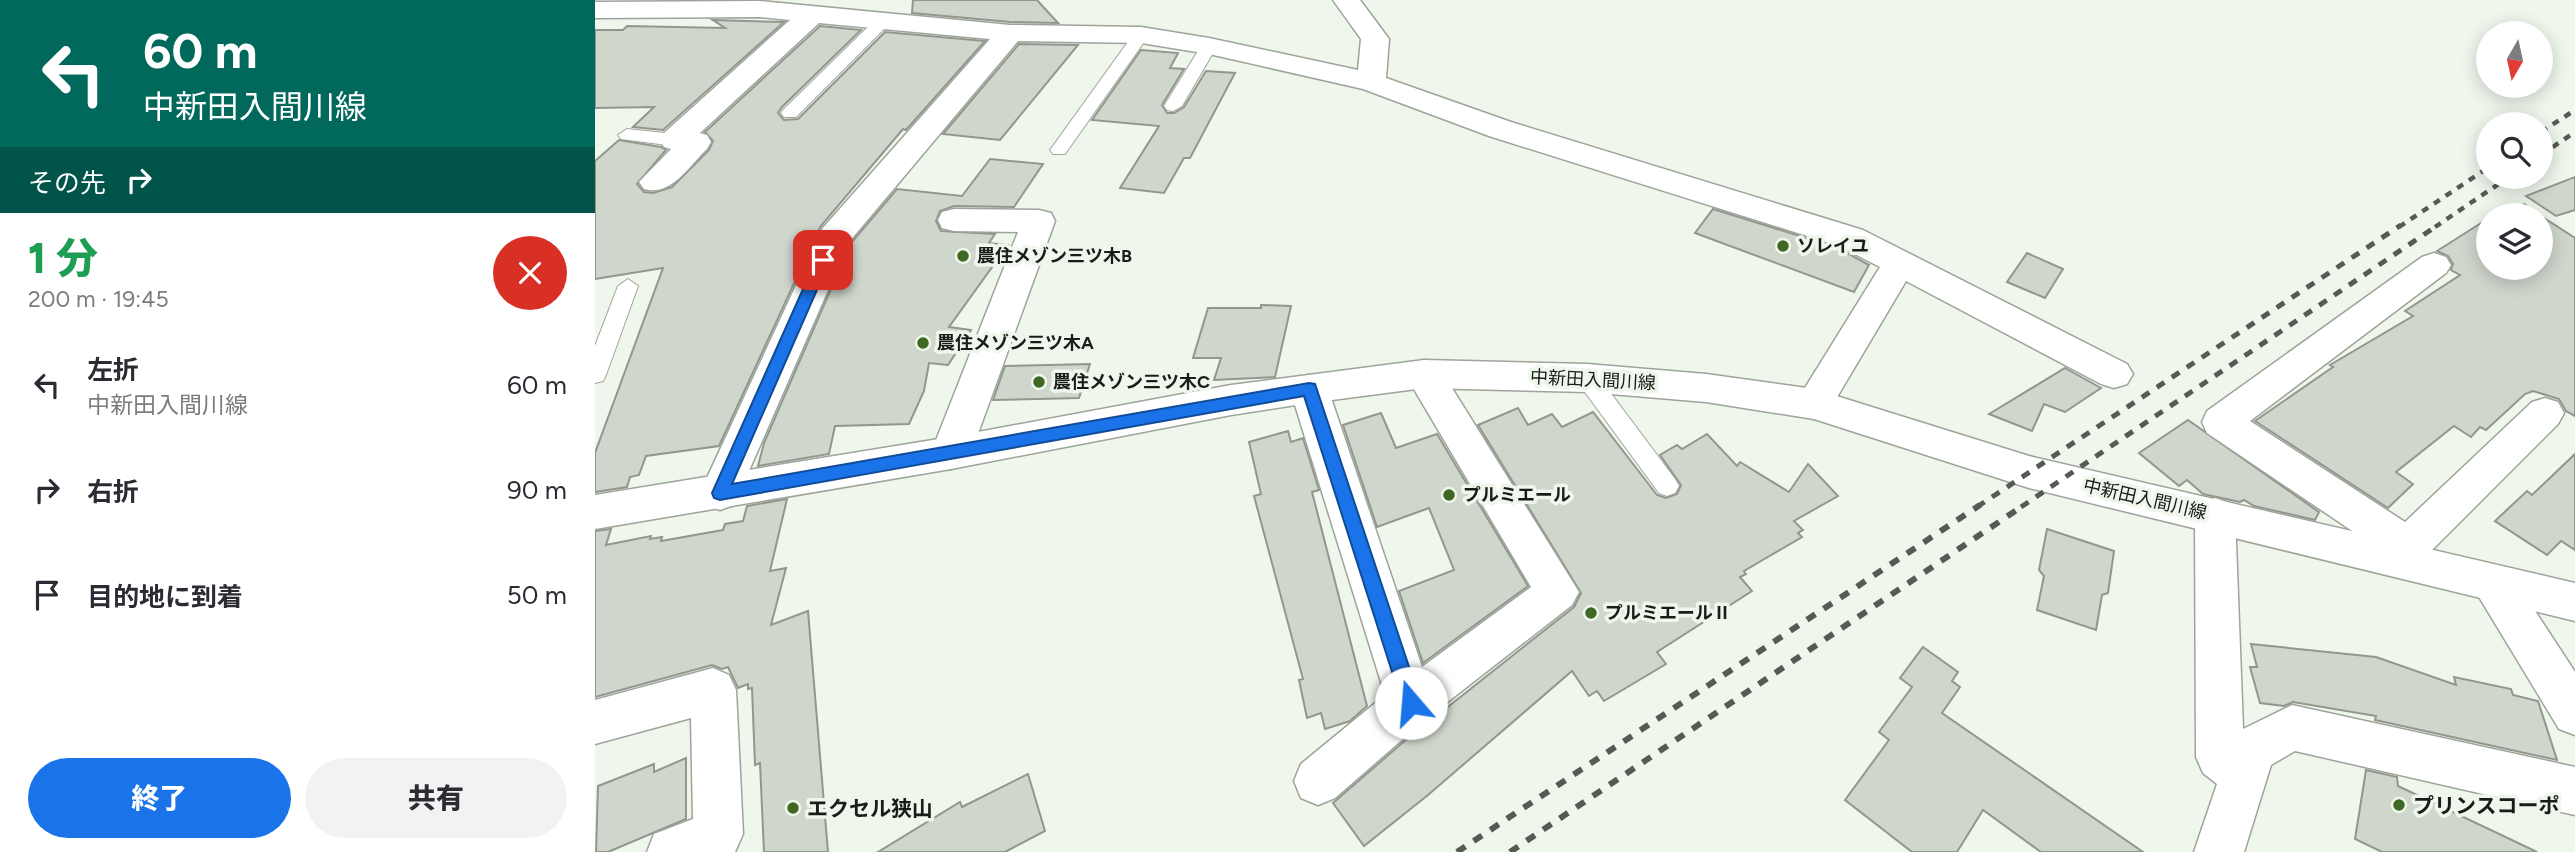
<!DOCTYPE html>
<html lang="ja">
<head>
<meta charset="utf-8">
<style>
	:root { --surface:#fff; --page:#f2f2f3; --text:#2b2b33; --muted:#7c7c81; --accent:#1a73e8 }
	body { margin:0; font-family:Figtree,"Noto Sans JP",sans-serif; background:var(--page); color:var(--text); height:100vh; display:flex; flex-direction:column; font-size:26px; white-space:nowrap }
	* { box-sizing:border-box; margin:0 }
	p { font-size:23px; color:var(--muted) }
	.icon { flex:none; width:38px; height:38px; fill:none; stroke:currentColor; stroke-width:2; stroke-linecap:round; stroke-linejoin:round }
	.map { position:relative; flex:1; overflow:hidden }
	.side { display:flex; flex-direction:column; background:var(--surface); width:595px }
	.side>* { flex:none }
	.banner { background:#00695c; color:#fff; overflow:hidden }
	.needle { width:46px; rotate:189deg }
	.fabs { position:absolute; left:1881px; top:21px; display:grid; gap:14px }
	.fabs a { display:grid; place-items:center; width:77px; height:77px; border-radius:50%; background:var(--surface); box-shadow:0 4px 18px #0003; font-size:35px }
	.pin { position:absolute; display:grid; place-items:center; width:60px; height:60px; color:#fff; margin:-30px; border-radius:14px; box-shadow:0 4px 10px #0006 }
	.me { position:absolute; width:77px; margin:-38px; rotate:342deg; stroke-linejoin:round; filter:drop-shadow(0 0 5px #0008) }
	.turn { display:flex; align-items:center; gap:24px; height:147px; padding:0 28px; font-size:32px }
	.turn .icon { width:91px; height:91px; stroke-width:2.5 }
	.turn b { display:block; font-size:49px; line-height:60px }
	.then { display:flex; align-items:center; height:66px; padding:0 28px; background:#0003; gap:14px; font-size:26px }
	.round { display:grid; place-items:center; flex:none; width:74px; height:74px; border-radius:37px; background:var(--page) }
	.overview { display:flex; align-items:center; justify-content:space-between; height:119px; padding:0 28px }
	h1 { font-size:42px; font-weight:800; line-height:52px; color:#1e9e55 }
	.primary-button { display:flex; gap:14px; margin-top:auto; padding:14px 28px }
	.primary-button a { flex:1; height:80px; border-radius:42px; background:var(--accent); color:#fff; font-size:28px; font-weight:800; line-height:80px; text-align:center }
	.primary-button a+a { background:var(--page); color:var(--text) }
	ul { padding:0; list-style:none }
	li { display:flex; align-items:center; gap:21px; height:105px; padding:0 28px }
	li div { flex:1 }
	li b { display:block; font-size:26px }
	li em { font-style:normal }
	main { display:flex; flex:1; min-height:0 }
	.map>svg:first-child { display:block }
	.building { fill:#cfd6cc; stroke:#91978e; stroke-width:2 }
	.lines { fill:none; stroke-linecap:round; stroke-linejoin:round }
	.service-casing { stroke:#9da49a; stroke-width:2 }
	.minor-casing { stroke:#9da49a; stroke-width:3 }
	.secondary-casing { stroke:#9da49a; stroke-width:3 }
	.service { fill:#fff; fill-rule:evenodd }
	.minor { fill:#fff; fill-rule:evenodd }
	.secondary { fill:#fff; fill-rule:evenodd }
	.rail-far2 { stroke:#565a55; stroke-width:4.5; stroke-dasharray:7 7; stroke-linecap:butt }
	.rail-far1 { stroke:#565a55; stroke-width:5; stroke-dasharray:9 9; stroke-linecap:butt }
	.rail { stroke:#565a55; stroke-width:6; stroke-dasharray:10 10; stroke-linecap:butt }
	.route { fill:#1a73e8; stroke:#114b97; stroke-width:2 }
	.poi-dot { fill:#3f6825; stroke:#eff6ec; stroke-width:2.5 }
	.labels { text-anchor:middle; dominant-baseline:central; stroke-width:7; stroke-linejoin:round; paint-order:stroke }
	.poi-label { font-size:18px; font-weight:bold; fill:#191c18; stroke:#eff6ec; text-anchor:start }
	.street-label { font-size:18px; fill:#191c18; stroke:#eff6ec }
	.near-poi-label { font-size:21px; font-weight:bold; fill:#191c18; stroke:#eff6ec; text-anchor:start }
</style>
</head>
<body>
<main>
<section class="side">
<div class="banner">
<div class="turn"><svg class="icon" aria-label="left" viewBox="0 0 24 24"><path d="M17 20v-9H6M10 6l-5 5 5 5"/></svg><div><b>60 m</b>中新田入間川線</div></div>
<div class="then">その先<svg class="icon" aria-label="right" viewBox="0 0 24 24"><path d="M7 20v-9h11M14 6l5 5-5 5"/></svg></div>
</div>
<div class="overview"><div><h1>1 分</h1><p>200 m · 19:45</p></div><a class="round" style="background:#d93025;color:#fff"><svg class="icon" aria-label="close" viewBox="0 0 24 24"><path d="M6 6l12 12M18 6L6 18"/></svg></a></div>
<ul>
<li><svg class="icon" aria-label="left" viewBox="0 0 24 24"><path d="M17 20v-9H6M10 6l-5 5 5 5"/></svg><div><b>左折</b><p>中新田入間川線</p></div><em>60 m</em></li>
<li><svg class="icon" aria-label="right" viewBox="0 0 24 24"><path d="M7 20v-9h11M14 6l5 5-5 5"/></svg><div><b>右折</b></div><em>90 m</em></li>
<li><svg class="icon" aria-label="arrive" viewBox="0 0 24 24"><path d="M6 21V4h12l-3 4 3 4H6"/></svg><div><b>目的地に到着</b></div><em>50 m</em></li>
</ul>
<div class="primary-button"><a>終了</a><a>共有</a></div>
</section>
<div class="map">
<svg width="1980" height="852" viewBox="0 0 1980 852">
	<rect width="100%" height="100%" fill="#eff6ec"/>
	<g class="building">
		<polygon points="318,0 442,0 463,23 415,22 317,13"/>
		<polygon points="118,20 189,22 68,130 38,127 59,107 0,108 0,30 28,30 32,26 130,28"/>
		<polygon points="225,26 266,30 187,107 183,113 189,120 203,119 290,32 390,41 311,130 308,129 225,227 124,446 51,456 44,475 35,477 32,487 0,492 0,453 68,268 0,279 0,161 24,140 66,147 71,150 42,184 49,192 58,193 77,187 114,150 118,141 110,132"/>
		<polygon points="424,44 483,45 405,140 348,134"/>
		<polygon points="546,50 583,53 575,68 589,69 567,105 572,113 579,113 589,107 611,71 640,73 595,158 589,158 569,193 525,188 564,126 497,120"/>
		<polygon points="395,159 448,164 419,207 359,206 345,211 341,221 346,231 400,234 394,243 413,245 354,327 376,330 353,365 334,363 329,391 314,424 240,426 234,454 163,466 169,443 256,243 302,189 367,196"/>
		<polygon points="1980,177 1980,210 1961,216 1931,196"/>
		<polygon points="1929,204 1945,215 1899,215"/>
		<polygon points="1118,209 1243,248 1274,265 1259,292 1100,233"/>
		<polygon points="1946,216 1980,238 1980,416 1971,411 1964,399 1938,391 1930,394 1891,430 1885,427 1876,437 1859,426 1801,472 1818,484 1793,508 1660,421 1738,367 1735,365 1818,316 1810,311 1865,275 1856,270 1858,264 1853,256 1842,251 1894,218 1894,268 1946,268"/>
		<polygon points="1432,253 1468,269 1450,298 1412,282"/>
		<polygon points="666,305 696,306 680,377 619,380 626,358 598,358 613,308 666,308"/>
		<polygon points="495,364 484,398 398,400 410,366"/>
		<polygon points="1470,368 1506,388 1470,412 1449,404 1437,431 1394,414"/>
		<polygon points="923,408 933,425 957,414 967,427 998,412 1062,495 1071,498 1082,494 1086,485 1065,455 1082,445 1087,449 1112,434 1142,466 1145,462 1194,492 1213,464 1243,496 1199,521 1208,530 1203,533 1207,537 1149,571 1151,574 1145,577 1157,591 1062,652 1071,664 1009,701 1002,691 994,696 977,671 833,795 769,846 738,803 806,744 979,607 986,593 883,425"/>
		<polygon points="786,413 801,448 842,434 933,586 828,663 804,591 859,570 834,508 782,527 748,425"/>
		<polygon points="1593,420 1724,512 1720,520 1659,506 1649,500 1645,502 1608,494 1592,480 1584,486 1544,453"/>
		<polygon points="693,431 696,442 708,438 724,490 717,492 772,706 755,721 730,729 726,713 712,718 704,680 708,679 659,496 666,494 654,442"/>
		<polygon points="1980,454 1980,550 1966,541 1952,555 1900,521 1932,491 1937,495"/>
		<polygon points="192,499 175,571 191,568 176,625 213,611 233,852 169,852 165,763 160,765 157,688 153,689 153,684 143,688 133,667 127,669 117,665 0,697 0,531 16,529 11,545 56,536 55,539 67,537 66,541 128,530 130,524 148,521 152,506"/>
		<polygon points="1452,529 1519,551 1513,593 1507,595 1501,630 1442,610 1449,576 1444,570"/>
		<polygon points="1656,644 1781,657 1861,685 1859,677 1916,689 1918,695 1943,701 1962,760 1780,720 1781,716 1698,702 1689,706 1665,703 1655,667 1662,667"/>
		<polygon points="1328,647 1363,672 1357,681 1365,687 1347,713 1548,852 1446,852 1388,810 1362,852 1317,852 1250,800 1294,740 1284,732 1317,687 1305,678"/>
		<polygon points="91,758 91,819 13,852 1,852 3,786 59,764 59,772"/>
		<polygon points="1771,770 1802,777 1803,786 1942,852 1787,852 1760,839"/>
		<polygon points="433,774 450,831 410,852 283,852 365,802 367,807"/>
	</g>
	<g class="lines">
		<g class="service-casing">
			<g id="service">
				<polygon points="287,17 295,22 293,25 201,117 189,117 186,113 189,109 281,19"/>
				<polygon points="546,30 554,35 470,154 458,154 455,150 458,146 540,32"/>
				<polygon points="614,41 622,46 587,106 578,111 572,110 569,106 606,46"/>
				<polygon points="32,129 80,134 89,140 80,146 26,139 23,135"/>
				<polygon points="33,279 43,286 11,375 8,381 0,383 0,346 23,286"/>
				<polygon points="992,370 1000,372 1080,479 1084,486 1080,493 1072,496 1064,493 984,384 981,378 984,372"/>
			</g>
		</g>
		<g class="minor-casing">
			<g id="minor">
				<path d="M738,0H765L794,39L791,78L916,122L1268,230L1532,364L1538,374L1532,384L1519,388L1506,384L1311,281L1232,414L1219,419L1206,414L1200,404L1285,267L1244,246L894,136L768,89L614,54L546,43L423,41L254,242L139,505L125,510L111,505L105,493L227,229L395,39L224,23L105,133L112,135L116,142L112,149C94,166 76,197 49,189L44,182L76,149L69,147L65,140L69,133L195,20L165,17L0,18V2L165,1L415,25L546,27L614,38L763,70L766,39Z"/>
				<polygon points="359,209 444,210 456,213 460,221 376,453 370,464 356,469 342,464 336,453 423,232 359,231 347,228 343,220 347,212"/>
				<polygon points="1839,253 1851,257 1856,265 1851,273 1655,421 1810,522 1937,402 1950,398 1963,402 1969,413 1963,424 1816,571 1801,576 1786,571 1780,558 1784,549 1612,433 1607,422 1612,411 1827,257"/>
				<polygon points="829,360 842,364 984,592 977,605 832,718 740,798 723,805 706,798 699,781 706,764 790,695 695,389 701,379 714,375 727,379 733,389 827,667 936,587 810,374 816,364"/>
				<polygon points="1620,498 1634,503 1640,515 1648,729 1697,705 1980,767 1980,815 1700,751 1676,765 1649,852 1599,852 1622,784 1608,773 1601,757 1600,515 1606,503"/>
				<polygon points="1899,565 1914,571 1980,672 1980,735 1964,729 1884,597 1878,584 1884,571"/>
				<polygon points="118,668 134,675 141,690 148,834 140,852 52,852 59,834 98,819 96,718 0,744 0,700"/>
			</g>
		</g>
		<g class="secondary-casing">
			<polygon id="secondary" points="829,360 992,364 1111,374 1219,389 1434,456 1980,583 1980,621 1434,488 1219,419 1111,402 992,392 829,388 714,403 636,415 356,469 0,529 0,495 356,437 636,385"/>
		</g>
		<use href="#service" class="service"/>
		<use href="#minor" class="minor"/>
		<use href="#secondary" class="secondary"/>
		<g class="rail-far2">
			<polyline points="1946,132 1980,110"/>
			<polyline points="1946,155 1980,132"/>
			<polyline points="1804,227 1894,167"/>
			<polyline points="1840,227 1914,177"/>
		</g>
		<g class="rail-far1">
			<polyline points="1382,507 1806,225"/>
			<polyline points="1426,507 1843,225"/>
		</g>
		<g class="rail">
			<polyline points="862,852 1385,505"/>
			<polyline points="915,852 1429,505"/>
		</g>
	</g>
	<polygon class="route" points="228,255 235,260 137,484 714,383 720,384 826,703 823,710 816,712 809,710 807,703 709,396 125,500 119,498 117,493 221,260"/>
	<g class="poi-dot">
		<circle cx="1188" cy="246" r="7"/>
		<circle cx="368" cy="256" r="7"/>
		<circle cx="328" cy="343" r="7"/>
		<circle cx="444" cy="382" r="7"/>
		<circle cx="854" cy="495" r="7"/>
		<circle cx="996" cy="613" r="7"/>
		<circle cx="1804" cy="805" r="7"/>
		<circle cx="198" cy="808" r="7"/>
	</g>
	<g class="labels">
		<g class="poi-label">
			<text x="1202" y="246">ソレイユ</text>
			<text x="382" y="256">農住メゾン三ツ木B</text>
			<text x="342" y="343">農住メゾン三ツ木A</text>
			<text x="458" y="382">農住メゾン三ツ木C</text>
			<text x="868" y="495">プルミエール</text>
			<text x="1010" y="613">プルミエールⅡ</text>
		</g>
		<g class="street-label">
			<text transform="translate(998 380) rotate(3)">中新田入間川線</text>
			<text transform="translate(1550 499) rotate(13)">中新田入間川線</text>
		</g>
		<g class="near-poi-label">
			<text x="1818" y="805">プリンスコーポ</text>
			<text x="212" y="808">エクセル狭山</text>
		</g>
	</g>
</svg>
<div class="fabs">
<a><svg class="needle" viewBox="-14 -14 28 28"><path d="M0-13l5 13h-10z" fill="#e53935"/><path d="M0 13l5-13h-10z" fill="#7c7c81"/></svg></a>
<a><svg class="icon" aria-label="search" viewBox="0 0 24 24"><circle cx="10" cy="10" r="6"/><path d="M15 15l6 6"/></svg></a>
<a><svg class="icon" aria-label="layers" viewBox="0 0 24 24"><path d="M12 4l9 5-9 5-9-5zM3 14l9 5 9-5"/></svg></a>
</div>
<div class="pin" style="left:228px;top:260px;background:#d93025"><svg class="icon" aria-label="arrive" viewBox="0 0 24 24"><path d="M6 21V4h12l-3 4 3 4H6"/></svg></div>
<svg class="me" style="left:816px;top:703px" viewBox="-20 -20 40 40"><circle r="19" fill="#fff"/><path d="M0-13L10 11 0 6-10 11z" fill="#1a73e8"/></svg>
</div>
</main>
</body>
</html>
